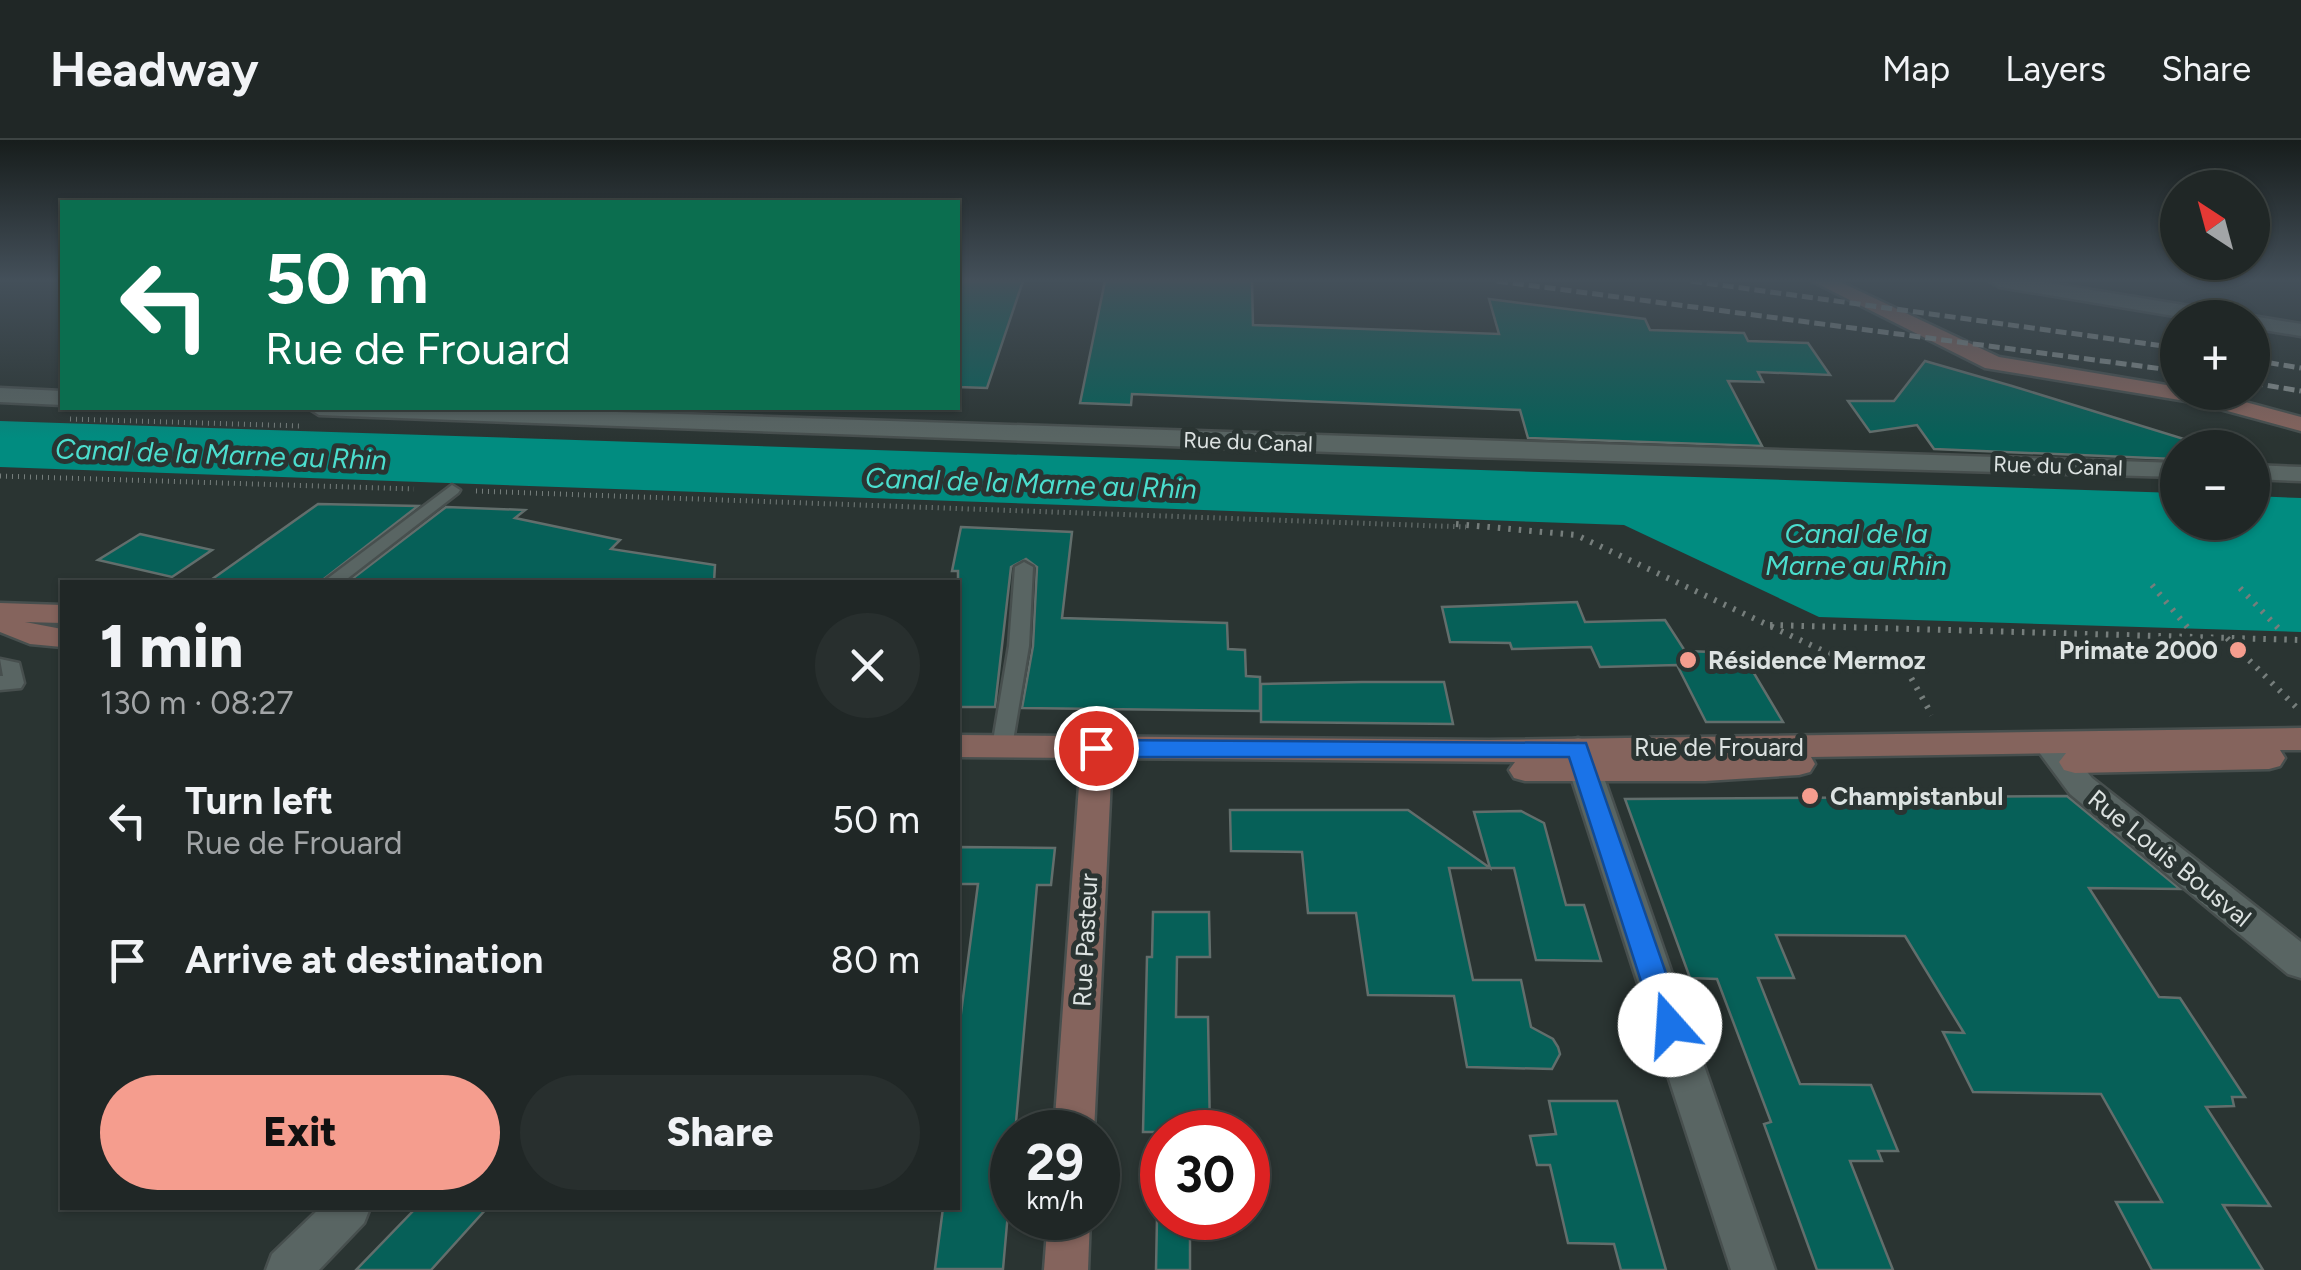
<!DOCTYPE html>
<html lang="en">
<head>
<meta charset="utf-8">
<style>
	:root { --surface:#202726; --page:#282f2e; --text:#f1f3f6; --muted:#a2a5a7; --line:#3d4443; --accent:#f59d8e }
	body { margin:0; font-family:Figtree,sans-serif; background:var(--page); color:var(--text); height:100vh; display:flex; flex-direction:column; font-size:38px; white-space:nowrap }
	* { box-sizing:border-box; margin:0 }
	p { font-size:32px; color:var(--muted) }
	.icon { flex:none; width:55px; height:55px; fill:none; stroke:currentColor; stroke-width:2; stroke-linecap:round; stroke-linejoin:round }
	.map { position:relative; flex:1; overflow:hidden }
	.sheet { position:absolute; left:60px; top:440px; width:900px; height:630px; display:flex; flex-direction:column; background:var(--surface); border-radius:0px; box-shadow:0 2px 8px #0004,0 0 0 2px var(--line) }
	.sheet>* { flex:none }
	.guide { position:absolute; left:60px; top:60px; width:900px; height:210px; border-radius:0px; box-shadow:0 2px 8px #0004,0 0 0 2px var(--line); background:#0b6e4f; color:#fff; overflow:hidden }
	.needle { width:65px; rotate:324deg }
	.tools { position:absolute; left:2160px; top:30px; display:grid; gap:20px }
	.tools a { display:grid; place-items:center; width:110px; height:110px; border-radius:50%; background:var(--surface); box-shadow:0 2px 8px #0004,0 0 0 2px var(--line); font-size:50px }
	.speed { position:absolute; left:990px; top:970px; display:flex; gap:20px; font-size:50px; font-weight:700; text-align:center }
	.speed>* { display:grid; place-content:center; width:130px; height:130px; border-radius:50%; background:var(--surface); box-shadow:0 2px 8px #0004,0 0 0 2px var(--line); line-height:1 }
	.speed small { font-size:25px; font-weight:400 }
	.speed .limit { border:15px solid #d22; background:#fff; color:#111 }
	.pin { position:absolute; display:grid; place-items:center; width:85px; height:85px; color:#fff; margin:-42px; border:5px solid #fff; border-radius:50%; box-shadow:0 2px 10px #0007 }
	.me { position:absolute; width:110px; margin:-55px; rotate:341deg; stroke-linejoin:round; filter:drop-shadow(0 0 8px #0008) }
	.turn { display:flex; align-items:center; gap:35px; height:210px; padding:0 40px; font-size:45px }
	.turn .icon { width:130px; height:130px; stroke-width:2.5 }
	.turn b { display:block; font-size:70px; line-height:85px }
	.round { display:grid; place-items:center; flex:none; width:105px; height:105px; border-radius:52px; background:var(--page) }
	.summary { display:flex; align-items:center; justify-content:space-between; height:170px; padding:0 40px }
	h1 { font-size:60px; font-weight:800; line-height:75px }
	.button { display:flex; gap:20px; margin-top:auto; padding:20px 40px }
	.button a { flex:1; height:115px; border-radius:60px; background:var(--accent); color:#111; font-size:40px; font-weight:800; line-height:115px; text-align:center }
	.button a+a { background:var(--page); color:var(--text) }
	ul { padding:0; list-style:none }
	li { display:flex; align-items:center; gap:30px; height:140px; padding:0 40px }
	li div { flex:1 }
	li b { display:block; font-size:38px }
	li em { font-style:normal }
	header { display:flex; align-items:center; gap:60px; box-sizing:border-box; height:140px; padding:0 50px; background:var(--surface); border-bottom:2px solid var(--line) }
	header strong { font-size:48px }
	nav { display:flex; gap:55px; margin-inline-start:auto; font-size:35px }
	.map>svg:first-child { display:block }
	.water { fill:#018c80 }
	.building { fill:#066058; stroke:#626e6c; stroke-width:2.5 }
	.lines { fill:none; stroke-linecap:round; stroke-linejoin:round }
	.lane-casing { stroke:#474f4e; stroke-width:5 }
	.street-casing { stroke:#474f4e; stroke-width:5 }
	.secondary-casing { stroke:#474f4e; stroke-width:5 }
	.path-far1 { stroke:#767e7c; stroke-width:5; stroke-dasharray:1 5; stroke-linecap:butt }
	.path { stroke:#767e7c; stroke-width:6; stroke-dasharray:2.5 8; stroke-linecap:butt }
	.lane { fill:#596563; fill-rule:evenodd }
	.street { fill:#596563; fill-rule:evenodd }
	.secondary { fill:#85645d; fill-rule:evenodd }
	.rail { stroke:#858d8c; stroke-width:5; stroke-dasharray:11 5; stroke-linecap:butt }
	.route { fill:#1a73e8; stroke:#114b97; stroke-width:2.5 }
	.poi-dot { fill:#f59d8e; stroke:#2a3432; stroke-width:4 }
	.labels { text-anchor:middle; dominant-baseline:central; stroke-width:10; stroke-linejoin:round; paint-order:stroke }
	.far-street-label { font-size:22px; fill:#dce2e1; stroke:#2a3432 }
	.poi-label { font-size:25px; font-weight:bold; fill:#dce2e1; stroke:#2a3432; text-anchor:start }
	.street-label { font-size:25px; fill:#dce2e1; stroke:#2a3432 }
	.water-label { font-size:28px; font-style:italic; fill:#4bdece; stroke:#2a3432 }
</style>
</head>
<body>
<header>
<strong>Headway</strong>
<nav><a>Map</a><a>Layers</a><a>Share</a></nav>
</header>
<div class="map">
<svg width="2301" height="1130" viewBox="0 0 2301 1130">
	<rect width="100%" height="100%" fill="#2a3432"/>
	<polygon class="water" points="0,281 2177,353 2178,382 2252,382 2253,356 2301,358 2301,492 1819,477 1624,385 0,327"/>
	<g class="building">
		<polygon points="958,141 1023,141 987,248 958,247"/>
		<polygon points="1105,141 1252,141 1253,185 1499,194 1489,159 1645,179 1650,190 1744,193 1748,201 1808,203 1830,235 1758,232 1763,242 1728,241 1762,306 1528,298 1520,270 1132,254 1131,265 1080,263"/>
		<polygon points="1925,221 2012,246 2184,299 2175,319 1934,309 1917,285 1870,292 1848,261 1894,261"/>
		<polygon points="318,364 418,366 320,442 208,442"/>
		<polygon points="446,367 525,370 515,378 620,400 611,409 715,425 714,442 348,442"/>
		<polygon points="961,387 1072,392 1062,478 1227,483 1228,509 1245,510 1246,536 1260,537 1260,571 1022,568 1033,506 1037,427 1026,419 1011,427 995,567 958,567 958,431 952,431"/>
		<polygon points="140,394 212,410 172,437 98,420"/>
		<polygon points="1577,462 1585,482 1665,480 1685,511 1742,513 1783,582 1706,582 1677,525 1600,527 1591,507 1512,509 1510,503 1450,502 1442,467"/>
		<polygon points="1362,542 1444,542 1453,584 1261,582 1261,544"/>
		<polygon points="2067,656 2180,749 2089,748 2159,857 2180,858 2245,957 2232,957 2234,966 2206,967 2270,1066 2223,1065 2263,1130 2152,1130 2116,1062 2162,1062 2101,954 1973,952 1943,892 1964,893 1905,796 1776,795 1794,838 1758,838 1800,944 1871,945 1898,1011 1878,1011 1882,1021 1850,1021 1893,1130 1817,1130 1764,984 1771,982 1717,839 1690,838 1625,659"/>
		<polygon points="1230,670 1408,670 1490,728 1474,672 1521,671 1544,683 1566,765 1584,765 1601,821 1536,820 1514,728 1449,728 1473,840 1521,840 1531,887 1553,899 1558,907 1560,914 1552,929 1467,927 1454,856 1368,855 1356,773 1308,773 1302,712 1231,711"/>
		<polygon points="958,707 1055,708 1051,745 1037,745 1003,1129 935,1129 943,1068 958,1068 958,896 978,744 958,744"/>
		<polygon points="1153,772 1209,772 1210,817 1177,817 1176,877 1208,877 1210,992 1143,992 1147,817 1152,817"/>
		<polygon points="1549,961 1617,961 1666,1130 1621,1130 1614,1104 1568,1103 1550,1025 1537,1025 1530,996 1556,994"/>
		<polygon points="416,1068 487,1068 431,1130 356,1130"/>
		<polygon points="1157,1078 1190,1078 1190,1130 1156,1130"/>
	</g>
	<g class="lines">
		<g class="lane-casing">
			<g id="lane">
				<polygon points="452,345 460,350 458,353 343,442 323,442"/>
				<polygon points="1024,422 1033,427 1029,506 1012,607 1002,614 992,607 1009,506 1015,427"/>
				<polygon points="0,519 19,523 24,543 21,548 0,550 0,536 3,536"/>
			</g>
		</g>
		<g class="street-casing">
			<g id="street">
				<polygon points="1990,141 2037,141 2226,172 2236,178 2186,178 2000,147"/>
				<polygon points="2252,176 2301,184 2301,196 2252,188 2252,178 2245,178"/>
				<polygon points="0,248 62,251 62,265 0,262"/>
				<polygon points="308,268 492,268 2178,323 2178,337 1469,317 319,275"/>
				<polygon points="2252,325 2301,327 2301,341 2252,339"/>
				<polygon points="2048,593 2059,596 2092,638 2301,802 2301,838 2288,834 2070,654 2033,604 2037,596"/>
				<polygon points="1578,598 1589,601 1594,609 1775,1130 1731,1130 1562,609 1567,601"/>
				<polygon points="320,1068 370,1068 364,1083 319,1130 266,1130 272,1114"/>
			</g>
		</g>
		<g class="secondary-casing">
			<g id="secondary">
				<polygon points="1812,141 1838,141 1999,217 2178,247 2178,252 2208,252 2301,277 2301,291 2198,263 1985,228"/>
				<polygon points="0,463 62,465 62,483 25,482 62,489 62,507 30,504 0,492"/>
				<polygon points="2301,588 2301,610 2280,610 2285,618 2280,626 2269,629 2075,633 2064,630 2059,622 2066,613 1811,617 1815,624 1810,632 1799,635 1705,641 1525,641 1514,638 1509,630 1515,622 1112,618 1094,992 1054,992 1081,618 958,617 958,595 1489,600"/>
				<polygon points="1048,1078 1090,1078 1088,1130 1044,1130"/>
			</g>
		</g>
		<g class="path-far1">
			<polyline points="70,279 302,286"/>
			<polyline points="0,336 414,349"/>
			<polyline points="476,351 1466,387"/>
		</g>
		<g class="path">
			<polyline points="1456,384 1576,395 1832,515"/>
			<polyline points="2152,445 2188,488"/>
			<polyline points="2240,448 2281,491"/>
			<polyline points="1770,485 2301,500"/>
			<polyline points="2227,498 2300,571"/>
			<polyline points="1901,520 1932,575"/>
		</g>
		<use href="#lane" class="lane"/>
		<use href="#street" class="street"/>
		<use href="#secondary" class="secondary"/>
		<g class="rail">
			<polyline points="1497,141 2178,231"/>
			<polyline points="1691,141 2178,208"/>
			<polyline points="2252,220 2301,228"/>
			<polyline points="2252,243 2301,251"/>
		</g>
	</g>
	<linearGradient id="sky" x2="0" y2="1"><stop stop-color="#171d1c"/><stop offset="0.47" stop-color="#44505a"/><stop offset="1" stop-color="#44505a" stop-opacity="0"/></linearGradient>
	<rect width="2301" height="299" fill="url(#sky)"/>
	<polygon class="route" points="1096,600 1586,603 1684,885 1680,894 1670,897 1660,894 1655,885 1569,617 1096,617 1085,608"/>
	<g class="poi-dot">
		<circle cx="2238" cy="510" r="10"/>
		<circle cx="1688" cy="520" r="10"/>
		<circle cx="1810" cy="656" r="10"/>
	</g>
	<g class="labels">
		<g class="far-street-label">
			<text transform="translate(1248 302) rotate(2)">Rue du Canal</text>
			<text transform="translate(2058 326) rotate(2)">Rue du Canal</text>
		</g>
		<g class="poi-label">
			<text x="2218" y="510" text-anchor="end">Primate 2000</text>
			<text x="1708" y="520">Résidence Mermoz</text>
			<text x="1830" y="656">Champistanbul</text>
		</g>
		<g class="street-label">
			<text x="1719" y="607">Rue de Frouard</text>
			<text transform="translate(2170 718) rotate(39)">Rue Louis Bousval</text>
			<text transform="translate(1085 800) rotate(-87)">Rue Pasteur</text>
		</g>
		<g class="water-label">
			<text transform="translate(221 314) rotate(2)">Canal de la Marne au Rhin</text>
			<text transform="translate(1031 343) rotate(2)">Canal de la Marne au Rhin</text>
			<text x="1856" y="393">Canal de la<tspan x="1856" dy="32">Marne au Rhin</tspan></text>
		</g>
	</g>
</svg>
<div class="tools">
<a><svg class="needle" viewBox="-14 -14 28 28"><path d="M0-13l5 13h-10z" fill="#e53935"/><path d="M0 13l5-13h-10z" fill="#a2a5a7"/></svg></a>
<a>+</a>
<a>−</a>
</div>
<div class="speed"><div>29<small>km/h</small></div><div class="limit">30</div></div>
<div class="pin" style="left:1096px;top:608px;background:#d93025"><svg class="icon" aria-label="arrive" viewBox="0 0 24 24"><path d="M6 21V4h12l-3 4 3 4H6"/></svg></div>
<svg class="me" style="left:1670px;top:885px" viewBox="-20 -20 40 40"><circle r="19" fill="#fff"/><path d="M0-13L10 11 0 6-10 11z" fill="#1a73e8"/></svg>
<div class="guide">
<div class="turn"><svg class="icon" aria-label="left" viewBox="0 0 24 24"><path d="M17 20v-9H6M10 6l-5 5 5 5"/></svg><div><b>50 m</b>Rue de Frouard</div></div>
</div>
<section class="sheet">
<div class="summary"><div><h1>1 min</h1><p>130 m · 08:27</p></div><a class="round"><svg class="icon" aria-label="close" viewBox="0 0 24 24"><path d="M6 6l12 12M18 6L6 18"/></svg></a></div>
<ul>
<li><svg class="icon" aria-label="left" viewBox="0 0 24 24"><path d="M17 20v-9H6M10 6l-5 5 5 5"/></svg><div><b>Turn left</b><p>Rue de Frouard</p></div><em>50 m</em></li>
<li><svg class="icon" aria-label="arrive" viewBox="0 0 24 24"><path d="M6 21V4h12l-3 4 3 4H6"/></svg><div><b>Arrive at destination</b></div><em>80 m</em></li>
</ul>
<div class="button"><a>Exit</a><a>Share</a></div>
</section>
</div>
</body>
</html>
